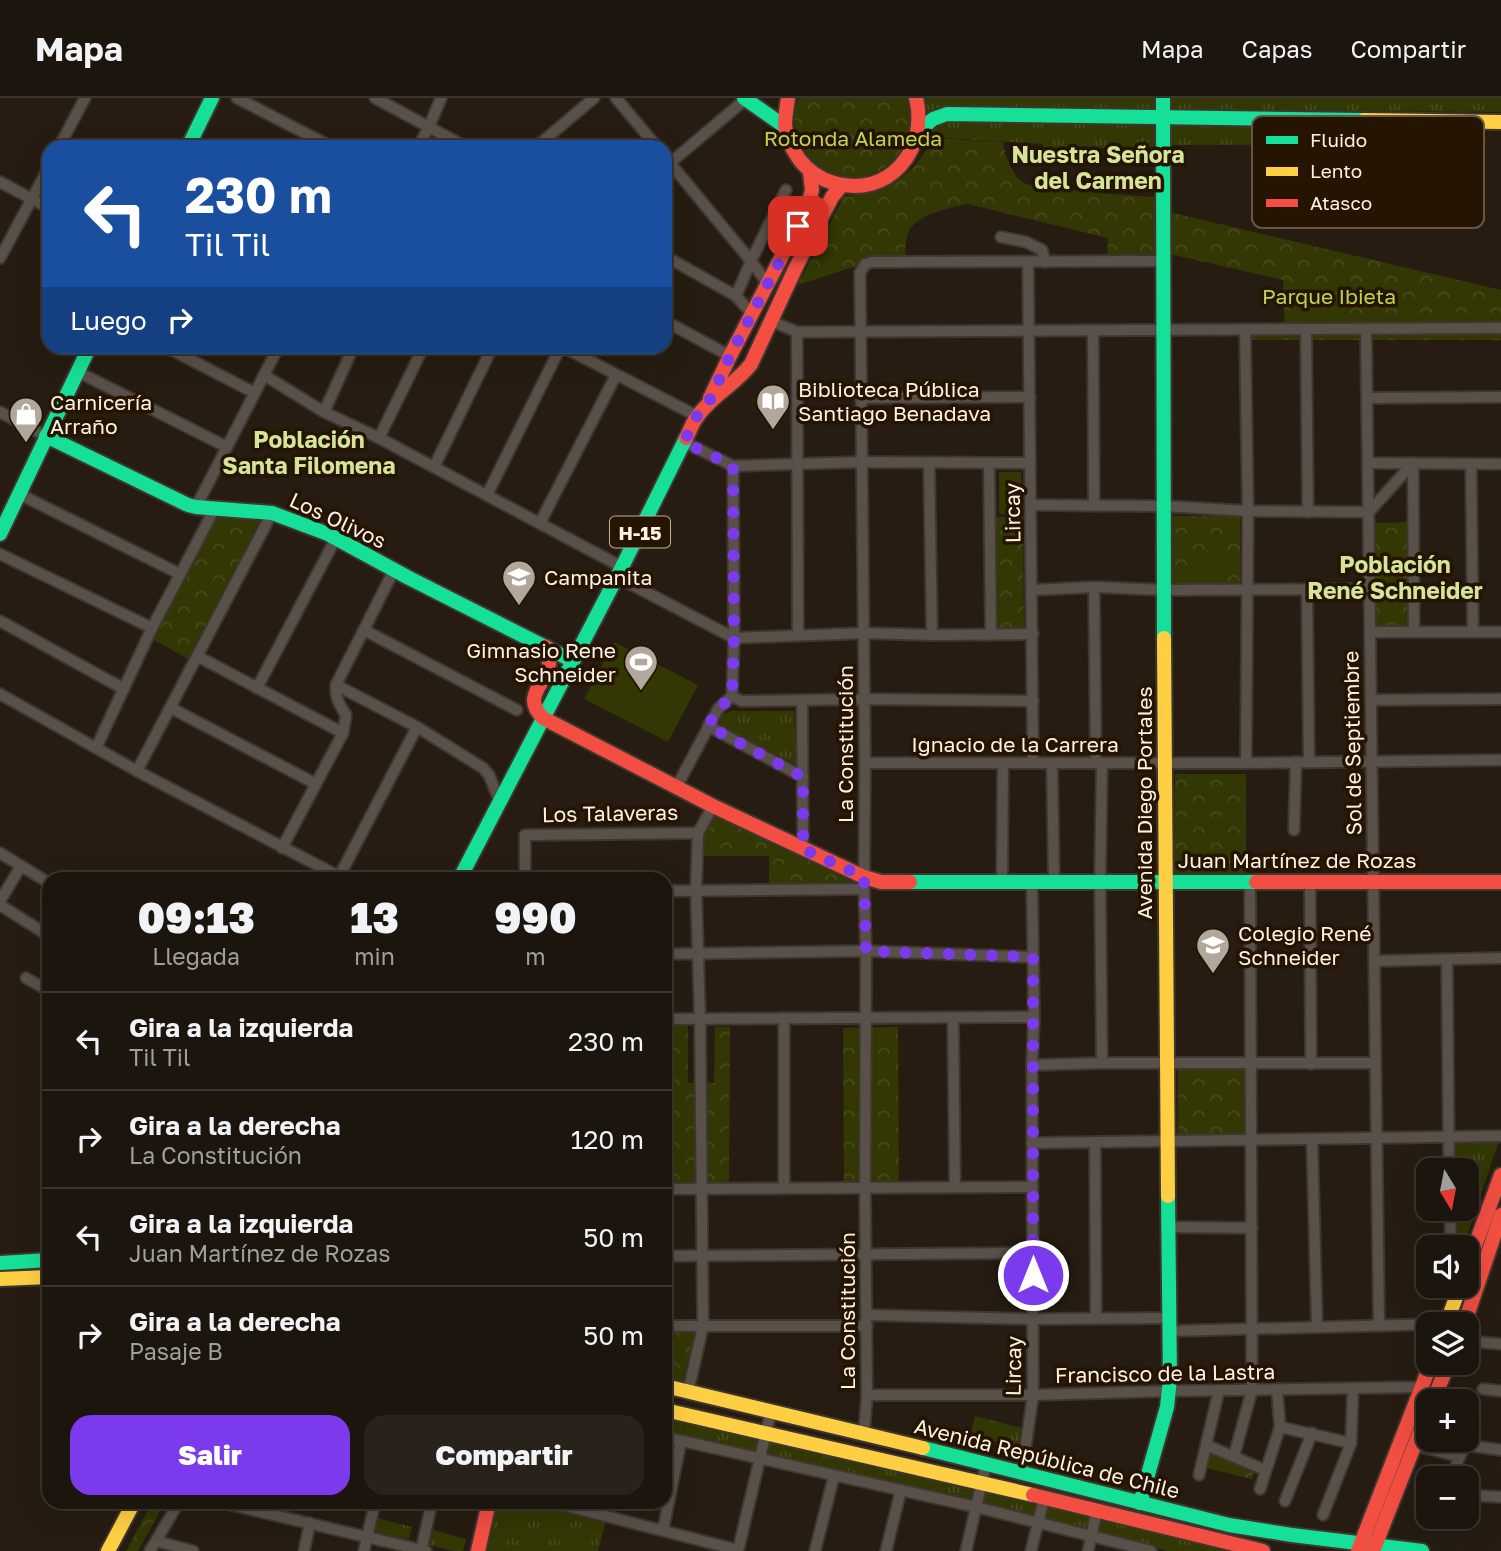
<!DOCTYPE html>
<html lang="es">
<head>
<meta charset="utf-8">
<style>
	:root { --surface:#1c150d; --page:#29221b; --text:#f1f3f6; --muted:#a09f9d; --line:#3a342e; --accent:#7c3aed }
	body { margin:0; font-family:"Golos Text",sans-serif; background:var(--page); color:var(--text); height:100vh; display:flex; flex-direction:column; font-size:26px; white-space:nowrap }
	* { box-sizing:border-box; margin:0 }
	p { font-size:23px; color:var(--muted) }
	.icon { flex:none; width:38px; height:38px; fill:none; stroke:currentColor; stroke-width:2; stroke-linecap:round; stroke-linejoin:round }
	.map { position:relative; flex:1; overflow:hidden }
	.details { position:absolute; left:42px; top:774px; width:630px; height:637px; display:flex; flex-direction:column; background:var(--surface); border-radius:21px; box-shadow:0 7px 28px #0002,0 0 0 2px var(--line) }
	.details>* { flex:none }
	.banner { position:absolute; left:42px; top:42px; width:630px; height:214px; border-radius:21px; box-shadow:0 7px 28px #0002,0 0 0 2px var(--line); background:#1a4fa0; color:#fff; overflow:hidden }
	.needle { width:46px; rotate:170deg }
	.buttons { position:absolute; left:1416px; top:1060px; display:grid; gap:14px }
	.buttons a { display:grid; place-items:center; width:63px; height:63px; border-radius:14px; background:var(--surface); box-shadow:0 7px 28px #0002,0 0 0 2px var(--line); font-size:35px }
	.pin { position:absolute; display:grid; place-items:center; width:60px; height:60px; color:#fff; margin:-30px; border-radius:14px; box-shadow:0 4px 10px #0006 }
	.me { position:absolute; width:77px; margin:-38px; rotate:0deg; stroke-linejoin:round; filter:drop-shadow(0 0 5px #0008) }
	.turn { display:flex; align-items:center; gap:24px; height:147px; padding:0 28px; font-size:32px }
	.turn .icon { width:91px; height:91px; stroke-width:2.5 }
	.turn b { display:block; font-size:49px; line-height:60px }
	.then { display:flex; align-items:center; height:66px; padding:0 28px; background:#0003; gap:14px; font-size:26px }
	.eta { display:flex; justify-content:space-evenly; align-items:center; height:119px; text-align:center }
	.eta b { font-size:42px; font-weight:800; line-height:49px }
	.button { display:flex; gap:14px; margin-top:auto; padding:14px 28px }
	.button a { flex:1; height:80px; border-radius:21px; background:var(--accent); color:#fff; font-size:28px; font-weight:800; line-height:80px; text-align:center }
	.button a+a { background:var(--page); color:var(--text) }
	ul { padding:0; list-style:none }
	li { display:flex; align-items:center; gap:21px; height:98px; padding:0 28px; border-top:2px solid var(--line) }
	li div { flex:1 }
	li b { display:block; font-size:26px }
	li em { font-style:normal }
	header { display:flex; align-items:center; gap:42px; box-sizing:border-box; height:98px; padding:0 35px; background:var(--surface); border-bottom:2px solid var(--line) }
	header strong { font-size:33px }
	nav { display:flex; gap:38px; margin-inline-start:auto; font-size:24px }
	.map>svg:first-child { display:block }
	.grass { fill:url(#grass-tufts) }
	.park { fill:url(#park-crowns) }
	.garden { fill:#323704 }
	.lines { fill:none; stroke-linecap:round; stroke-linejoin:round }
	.street-casing { stroke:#3e362f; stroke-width:14 }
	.fast-casing { stroke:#3e362f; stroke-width:18 }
	.slow-casing { stroke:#3e362f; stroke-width:18 }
	.jam-casing { stroke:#3e362f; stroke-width:18 }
	.street { stroke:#595049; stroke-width:10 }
	.fast { stroke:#16e098; stroke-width:14 }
	.slow { stroke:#ffcf43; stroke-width:14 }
	.jam { stroke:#f24e42; stroke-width:14 }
	.route { stroke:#7c3aed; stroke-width:12; stroke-dasharray:0 21.6 }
	.labels { text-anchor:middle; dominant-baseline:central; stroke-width:7; stroke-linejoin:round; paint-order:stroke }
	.shield { fill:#251401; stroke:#bdafa1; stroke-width:2 }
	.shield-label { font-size:19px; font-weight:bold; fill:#fef2e5 }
	.park-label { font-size:21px; fill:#c0d351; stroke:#251401 }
	.poi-label { font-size:21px; fill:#fef2e5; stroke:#251401; text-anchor:start }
	.street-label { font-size:21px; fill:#fef2e5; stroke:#251401 }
	.neighbourhood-label { font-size:23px; font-weight:bold; fill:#d6e497; stroke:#251401 }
	.key { fill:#251401; stroke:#665745; stroke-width:2 }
	.key-label { font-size:19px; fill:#fef2e5 }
</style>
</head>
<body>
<header>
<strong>Mapa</strong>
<nav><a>Mapa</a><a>Capas</a><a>Compartir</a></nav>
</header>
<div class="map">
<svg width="1501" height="1453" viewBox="0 0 1501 1453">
	<defs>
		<pattern id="grass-tufts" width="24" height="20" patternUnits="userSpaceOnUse" patternTransform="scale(1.75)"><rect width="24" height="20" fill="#323704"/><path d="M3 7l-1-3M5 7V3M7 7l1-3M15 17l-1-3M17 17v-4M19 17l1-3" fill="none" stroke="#464b1c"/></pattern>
		<pattern id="park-crowns" width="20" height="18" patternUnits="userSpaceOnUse" patternTransform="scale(1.75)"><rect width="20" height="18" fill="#323704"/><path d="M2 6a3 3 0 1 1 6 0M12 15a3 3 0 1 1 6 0" fill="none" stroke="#464b1c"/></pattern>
	</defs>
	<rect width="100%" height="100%" fill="#261c11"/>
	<g class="grass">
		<polygon points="924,0 1501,0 1501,14 1172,12 927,19"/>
		<polygon points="949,22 1158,23 1158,49 1043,51 1043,46 927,39 936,27"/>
		<polygon points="1170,24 1471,29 1485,42 1486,46 1171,47"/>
		<polygon points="731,613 794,613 797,667 715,626 722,617"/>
		<polygon points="1452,1043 1499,1043 1463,1150 1458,1150 1456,1111 1466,1111 1466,1073 1454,1073"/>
		<polygon points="665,1318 761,1341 758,1355 665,1334"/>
		<polygon points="975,1318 1022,1330 1018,1349 970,1338"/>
		<polygon points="771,1342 974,1389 971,1404 765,1358"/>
		<polygon points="986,1391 1038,1405 1033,1421 981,1407"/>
		<polygon points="498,1404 533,1404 606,1423 598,1453 484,1453"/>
		<polygon points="1048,1405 1091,1416 1086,1433 1043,1423"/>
		<polygon points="1099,1418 1238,1453 1168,1453 1097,1435"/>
		<polygon points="378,1420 412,1429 408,1444 375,1435"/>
		<polygon points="433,1432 466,1441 463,1453 453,1453 429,1447"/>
	</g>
	<g class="park">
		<path d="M799,0H908C931,71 833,113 801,47C793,32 792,15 799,0Z"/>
		<path d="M932,40L1003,44C1004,55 1012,76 1021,83C1027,88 1039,88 1047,89C1083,94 1119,97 1155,99L1156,111L1501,192V242H1251L1249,236L1285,235L1283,182L1157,153V164L1107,165L1108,140L968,106C951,109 920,116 910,131C906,138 906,146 905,154L912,168L853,169L798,187L844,98C884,96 916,78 932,40Z"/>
		<polygon points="265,413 188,561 154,542 213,420"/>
		<rect x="1173" y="418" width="67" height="69"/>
		<polygon points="994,419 1023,419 1024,535 993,534"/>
		<polygon points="1411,424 1413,536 1375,537 1373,425"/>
		<polygon points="1175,676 1246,676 1246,776 1174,776"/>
		<polygon points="716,717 859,786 858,789 769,788 769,758 704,758 704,738"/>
		<polygon points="669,927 688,927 688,985 714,985 715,929 730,929 729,1089 668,1088"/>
		<polygon points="898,929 899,1084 844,1085 843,930"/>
		<rect x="1178" y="971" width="68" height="68"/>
		<polygon points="665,1230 696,1230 682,1287 665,1283"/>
		<polygon points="1208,1345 1256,1366 1252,1381 1202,1369"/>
		<polygon points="152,1404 165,1404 138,1453 126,1453"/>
	</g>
	<g class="garden">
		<polygon points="1330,199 1331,222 1290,223 1290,200"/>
		<polygon points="999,374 1021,374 1022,416 999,416"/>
		<rect x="1191" y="462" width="33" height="22"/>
		<polygon points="614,544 698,587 668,644 584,601"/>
	</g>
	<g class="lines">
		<g class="street-casing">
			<g id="street">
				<polyline points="237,0 332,49"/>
				<polyline points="375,0 466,49"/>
				<polyline points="616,0 657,49"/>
				<polyline points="59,49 85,0"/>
				<polyline points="418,49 429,29 441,0"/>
				<polyline points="536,49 594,0"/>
				<polyline points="665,59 751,163 768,186"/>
				<polyline points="670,65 746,1"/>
				<polyline points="0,84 49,110"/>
				<polyline points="1001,139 1026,144 1042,152 1045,164"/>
				<polyline points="665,158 736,198 752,216"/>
				<polyline points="0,160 49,69"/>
				<polyline points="1028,164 1033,665"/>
				<polyline points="736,198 751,163 786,92"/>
				<polyline points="665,223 730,258"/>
				<polyline points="771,223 797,234 1501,230"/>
				<polyline points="1306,231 1308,414"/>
				<polyline points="1366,231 1379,1227"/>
				<polyline points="1245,232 1248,413 1246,665"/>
				<polyline points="1093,233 1094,408"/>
				<polyline points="797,234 798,537"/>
				<polyline points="164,248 255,295"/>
				<polyline points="561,248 697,318"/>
				<polyline points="78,274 227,349"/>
				<polyline points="264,277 324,314 379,340 622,469"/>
				<polyline points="861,300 1030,299"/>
				<polyline points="1367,300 1501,299"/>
				<polyline points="0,314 46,338"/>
				<polyline points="324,314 354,248"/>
				<polyline points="379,340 424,248"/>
				<polyline points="684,344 733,368 862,364 1030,365"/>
				<polyline points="929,365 932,537"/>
				<polyline points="989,365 991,537"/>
				<polyline points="1368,365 1501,366"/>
				<polyline points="1413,365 1414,534"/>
				<polyline points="1471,366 1473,534"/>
				<polyline points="434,369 493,248"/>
				<polyline points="19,396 180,476"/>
				<polyline points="487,397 561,248"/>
				<polyline points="1031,407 1164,408 1248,413 1369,414 1413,365"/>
				<polyline points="196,409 279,248"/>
				<polyline points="540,425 616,277"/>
				<polyline points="0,456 152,530"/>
				<polyline points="617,479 734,540 865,535 932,537 1033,536"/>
				<polyline points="1094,489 1096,665"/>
				<polyline points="1307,491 1309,664"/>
				<polyline points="1032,492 1094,489 1164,492 1370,491"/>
				<polyline points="0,523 124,591"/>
				<polyline points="364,532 517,612"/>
				<polyline points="1370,534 1501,534"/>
				<polyline points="197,558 343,635"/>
				<polyline points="336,587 417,629 483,670 489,677 500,704"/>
				<polyline points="257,590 336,440"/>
				<polyline points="0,596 137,673 342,780"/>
				<polyline points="732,598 741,603 864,601 1033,603"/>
				<polyline points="1371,602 1501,601"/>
				<polyline points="802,603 803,751"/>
				<polyline points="171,610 316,686"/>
				<polyline points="708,628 803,679"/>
				<polyline points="96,650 152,530 215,410"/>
				<polyline points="865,665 1246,665 1501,662"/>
				<polyline points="1052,665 1054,784"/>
				<polyline points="1102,665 1100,784 1102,965"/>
				<polyline points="137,673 272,415"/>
				<polyline points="677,688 718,611 732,598 734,540 733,368"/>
				<polyline points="1294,732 1296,664"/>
				<path d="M282,750L343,635L346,617C339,606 335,600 336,587L394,472"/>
				<polyline points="0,755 49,785"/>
				<polyline points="339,779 417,629"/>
				<polyline points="525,780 525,737 698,735"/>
				<polyline points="1310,783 1311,966"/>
				<polyline points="1002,784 1003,666"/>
				<polyline points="665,793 864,791"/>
				<polyline points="0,803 21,768"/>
				<polyline points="0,807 49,838"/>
				<polyline points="665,856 866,853 1033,859"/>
				<polyline points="1447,862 1449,1073"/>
				<polyline points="1374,863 1501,860"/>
				<polyline points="26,880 49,893"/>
				<polyline points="784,920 784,1090"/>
				<polyline points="953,920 955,1089"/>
				<polyline points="665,921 1034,919"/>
				<polyline points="1032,967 1102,965 1375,965"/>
				<polyline points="1312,1041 1317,1229"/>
				<polyline points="1095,1044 1096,1220"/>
				<polyline points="1032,1045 1501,1038"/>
				<polyline points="665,1091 1032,1089"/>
				<polyline points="1450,1111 1451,1150"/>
				<polyline points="1169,1129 1252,1130"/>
				<polyline points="665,1158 1033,1155"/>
				<polyline points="867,1217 1033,1221 1170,1220"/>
				<polyline points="665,1228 867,1228"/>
				<polyline points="1170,1233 1439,1226 1441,1227"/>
				<polyline points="1466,1243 1501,1246"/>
				<polyline points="1277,1291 1280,1329 1351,1345 1323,1417"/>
				<polyline points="1483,1291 1501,1293"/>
				<polyline points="688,1294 703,1228 700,921 696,792 698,735 713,708"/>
				<polyline points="867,1297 1033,1297 1170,1293 1422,1289"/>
				<polyline points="864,1335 867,1297 865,1090 866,853 864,791 865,665 860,175 865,166 872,164 1163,163"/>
				<polyline points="665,1339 976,1409 1151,1453"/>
				<polyline points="1351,1345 1353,1290"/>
				<polyline points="1206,1347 1265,1372"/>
				<polyline points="1414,1347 1460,1359"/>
				<polyline points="1234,1358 1252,1292 1250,784"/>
				<polyline points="1022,1374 1033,1297 1032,967 1034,919 1032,784"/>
				<polyline points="1199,1377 1219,1292"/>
				<polyline points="1450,1381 1465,1347 1501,1352"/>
				<polyline points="1260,1391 1280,1329"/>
				<polyline points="1466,1397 1501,1399"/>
				<polyline points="1285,1403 1312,1335"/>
				<polyline points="219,1404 426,1453"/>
				<polyline points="551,1404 738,1452"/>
				<polyline points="663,1432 681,1343"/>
				<polyline points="156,1443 193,1453"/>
				<polyline points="150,1453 179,1404"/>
				<polyline points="304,1453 310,1425"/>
				<polyline points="364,1453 375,1404"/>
				<polyline points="421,1453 432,1404"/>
				<polyline points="738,1453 771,1313"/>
				<polyline points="815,1453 834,1378"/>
				<polyline points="886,1453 901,1392"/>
				<polyline points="966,1453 986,1366"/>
				<polyline points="1031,1453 1044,1401"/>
				<polyline points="1088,1453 1097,1412"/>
			</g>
		</g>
		<g class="fast-casing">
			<g id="fast">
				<polyline points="744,0 784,28"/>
				<polyline points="1163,0 1164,540"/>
				<polyline points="919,33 933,21 947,16 1364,22"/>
				<polyline points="188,49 212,0"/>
				<polyline points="46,338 188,407 196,409 272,415 328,436 409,480 573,563"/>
				<polyline points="0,436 90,248"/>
				<polyline points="460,780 622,469 686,340"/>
				<polyline points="910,784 1256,784"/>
				<polyline points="0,1165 49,1162"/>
				<polyline points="923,1350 1229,1427 1292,1437 1422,1453"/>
				<polyline points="1140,1405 1167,1309 1170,1281 1168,1098"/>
			</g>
		</g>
		<g class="slow-casing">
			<g id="slow">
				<polyline points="1364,22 1501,24"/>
				<polyline points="1164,540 1168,1098"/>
				<polyline points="0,1181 49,1179"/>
				<polyline points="1446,1227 1460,1188"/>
				<polyline points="665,1288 923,1350"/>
				<polyline points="665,1312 1033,1397"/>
				<polyline points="108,1453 134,1404"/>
			</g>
		</g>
		<g class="jam-casing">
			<g id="jam">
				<path d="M788,0C787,8 785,18 785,27C786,39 792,51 799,61C808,73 820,81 834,85C888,101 929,52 916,0"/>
				<polyline points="710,300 730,258 808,108 812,92 810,75"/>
				<path d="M686,340C690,333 692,325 697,319C711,298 736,286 751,266L796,169L832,99L841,88"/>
				<path d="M546,549C547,554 550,561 549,566C546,587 521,598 543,620L713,708L864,779L881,784H910"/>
				<polyline points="1256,784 1501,784"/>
				<polyline points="1466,1172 1501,1077"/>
				<polyline points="1464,1227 1501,1117"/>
				<polyline points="1432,1304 1449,1265"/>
				<polyline points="1033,1397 1263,1453"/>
				<polyline points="478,1453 489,1404"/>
				<polyline points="1358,1453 1431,1265"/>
				<polyline points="1373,1453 1428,1313"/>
			</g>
		</g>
		<use href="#street" class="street"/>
		<use href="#fast" class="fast"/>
		<use href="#slow" class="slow"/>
		<use href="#jam" class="jam"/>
	</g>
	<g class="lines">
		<polyline class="route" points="798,128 730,258 708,306 697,318 684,344 733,368 734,540 732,598 718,611 708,628 803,679 803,751 864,779 866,853 1033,859 1033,1177"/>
	</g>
	<defs>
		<g id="library-pin" transform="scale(1.75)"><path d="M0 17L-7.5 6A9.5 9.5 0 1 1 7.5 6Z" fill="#b2a79b" stroke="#251401"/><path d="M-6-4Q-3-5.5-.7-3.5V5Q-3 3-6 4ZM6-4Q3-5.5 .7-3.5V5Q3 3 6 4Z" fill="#fff"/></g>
		<g id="shop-pin" transform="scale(1.75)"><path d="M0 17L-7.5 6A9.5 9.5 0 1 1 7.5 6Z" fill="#b2a79b" stroke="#251401"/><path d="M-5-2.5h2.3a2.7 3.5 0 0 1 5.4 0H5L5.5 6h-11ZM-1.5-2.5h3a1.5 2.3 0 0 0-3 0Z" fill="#fff"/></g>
		<g id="school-pin" transform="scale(1.75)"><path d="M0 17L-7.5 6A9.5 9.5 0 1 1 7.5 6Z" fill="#b2a79b" stroke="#251401"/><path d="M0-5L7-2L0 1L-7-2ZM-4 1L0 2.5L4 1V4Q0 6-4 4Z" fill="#fff"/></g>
		<g id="stadium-pin" transform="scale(1.75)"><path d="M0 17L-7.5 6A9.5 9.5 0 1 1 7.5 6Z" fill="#b2a79b" stroke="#251401"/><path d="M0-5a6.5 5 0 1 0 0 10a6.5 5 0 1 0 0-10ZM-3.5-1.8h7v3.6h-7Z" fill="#fff"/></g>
	</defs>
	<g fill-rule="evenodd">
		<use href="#library-pin" x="773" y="303"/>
		<use href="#shop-pin" x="26" y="316"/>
		<use href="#school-pin" x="519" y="479"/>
		<use href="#stadium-pin" x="641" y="564"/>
		<use href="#school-pin" x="1213" y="847"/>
	</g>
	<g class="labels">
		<rect class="shield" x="610" y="418.5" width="60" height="31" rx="5"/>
		<g class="shield-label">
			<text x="640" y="434">H-15</text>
		</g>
		<g class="park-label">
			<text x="853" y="40">Rotonda Alameda</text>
			<text x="1329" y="198">Parque Ibieta</text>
		</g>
		<g class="poi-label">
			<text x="798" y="291">Biblioteca Pública<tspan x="798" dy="24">Santiago Benadava</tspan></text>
			<text x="50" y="304">Carnicería<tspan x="50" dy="24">Arraño</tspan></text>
			<text x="544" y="479">Campanita</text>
			<text x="616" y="552" text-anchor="end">Gimnasio Rene<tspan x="616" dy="24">Schneider</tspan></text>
			<text x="1238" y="835">Colegio René<tspan x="1238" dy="24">Schneider</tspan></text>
		</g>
		<g class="street-label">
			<text transform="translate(1012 415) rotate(-91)">Lircay</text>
			<text transform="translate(338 422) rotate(25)">Los Olivos</text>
			<text transform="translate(1352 645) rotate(-91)">Sol de Septiembre</text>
			<text transform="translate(845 646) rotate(-90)">La Constitución</text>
			<text x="1015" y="646">Ignacio de la Carrera</text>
			<text transform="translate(1144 705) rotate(-90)">Avenida Diego Portales</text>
			<text transform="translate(610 715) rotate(-1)">Los Talaveras</text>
			<text x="1297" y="762">Juan Martínez de Rozas</text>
			<text transform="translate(847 1213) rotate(-90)">La Constitución</text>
			<text transform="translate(1013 1268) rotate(-89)">Lircay</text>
			<text transform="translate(1165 1275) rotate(-1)">Francisco de la Lastra</text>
			<text transform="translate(1047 1360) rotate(14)">Avenida República de Chile</text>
		</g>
		<g class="neighbourhood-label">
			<text x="1098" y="56">Nuestra Señora<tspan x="1098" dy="26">del Carmen</tspan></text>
			<text x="309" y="341">Población<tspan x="309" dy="26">Santa Filomena</tspan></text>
			<text x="1395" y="466">Población<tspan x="1395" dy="26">René Schneider</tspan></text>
		</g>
	</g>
	<rect x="1252" y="18" width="232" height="112" rx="10" class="key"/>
	<rect x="1266" y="38" width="32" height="8" fill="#16e098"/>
	<rect x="1266" y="69" width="32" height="9" fill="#ffcf43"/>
	<rect x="1266" y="101" width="32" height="8" fill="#f24e42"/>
	<g class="key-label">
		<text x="1310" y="49">Fluido</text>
		<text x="1310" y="80">Lento</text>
		<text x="1310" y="112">Atasco</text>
	</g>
</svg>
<div class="buttons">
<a><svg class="needle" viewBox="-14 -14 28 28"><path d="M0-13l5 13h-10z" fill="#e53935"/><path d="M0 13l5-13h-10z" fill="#a09f9d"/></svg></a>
<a><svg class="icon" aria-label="sound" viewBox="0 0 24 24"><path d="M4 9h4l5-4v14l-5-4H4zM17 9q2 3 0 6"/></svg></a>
<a><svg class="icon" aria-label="layers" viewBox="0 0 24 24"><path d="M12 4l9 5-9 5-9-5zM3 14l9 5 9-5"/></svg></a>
<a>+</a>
<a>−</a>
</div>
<div class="pin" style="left:798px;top:128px;background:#d93025"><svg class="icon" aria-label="arrive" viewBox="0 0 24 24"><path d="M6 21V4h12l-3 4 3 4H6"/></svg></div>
<svg class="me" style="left:1033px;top:1177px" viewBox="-20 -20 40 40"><circle r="17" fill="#7c3aed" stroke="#fff" stroke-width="3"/><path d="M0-11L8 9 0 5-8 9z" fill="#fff"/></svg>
<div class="banner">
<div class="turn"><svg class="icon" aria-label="left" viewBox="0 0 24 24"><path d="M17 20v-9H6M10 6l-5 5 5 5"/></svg><div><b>230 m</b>Til Til</div></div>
<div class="then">Luego<svg class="icon" aria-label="right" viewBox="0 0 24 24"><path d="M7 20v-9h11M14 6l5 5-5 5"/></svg></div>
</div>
<section class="details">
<div class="eta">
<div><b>09:13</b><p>Llegada</p></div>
<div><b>13</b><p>min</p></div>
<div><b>990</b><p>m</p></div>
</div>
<ul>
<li><svg class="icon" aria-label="left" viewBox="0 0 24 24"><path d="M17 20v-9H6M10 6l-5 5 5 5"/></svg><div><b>Gira a la izquierda</b><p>Til Til</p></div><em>230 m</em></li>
<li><svg class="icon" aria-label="right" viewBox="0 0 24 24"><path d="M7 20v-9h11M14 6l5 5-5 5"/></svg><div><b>Gira a la derecha</b><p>La Constitución</p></div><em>120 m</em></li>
<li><svg class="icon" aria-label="left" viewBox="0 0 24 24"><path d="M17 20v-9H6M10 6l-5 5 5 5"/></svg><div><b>Gira a la izquierda</b><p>Juan Martínez de Rozas</p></div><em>50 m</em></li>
<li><svg class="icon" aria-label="right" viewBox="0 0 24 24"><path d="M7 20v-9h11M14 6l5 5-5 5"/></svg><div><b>Gira a la derecha</b><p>Pasaje B</p></div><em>50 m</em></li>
</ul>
<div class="button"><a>Salir</a><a>Compartir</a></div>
</section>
</div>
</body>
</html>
